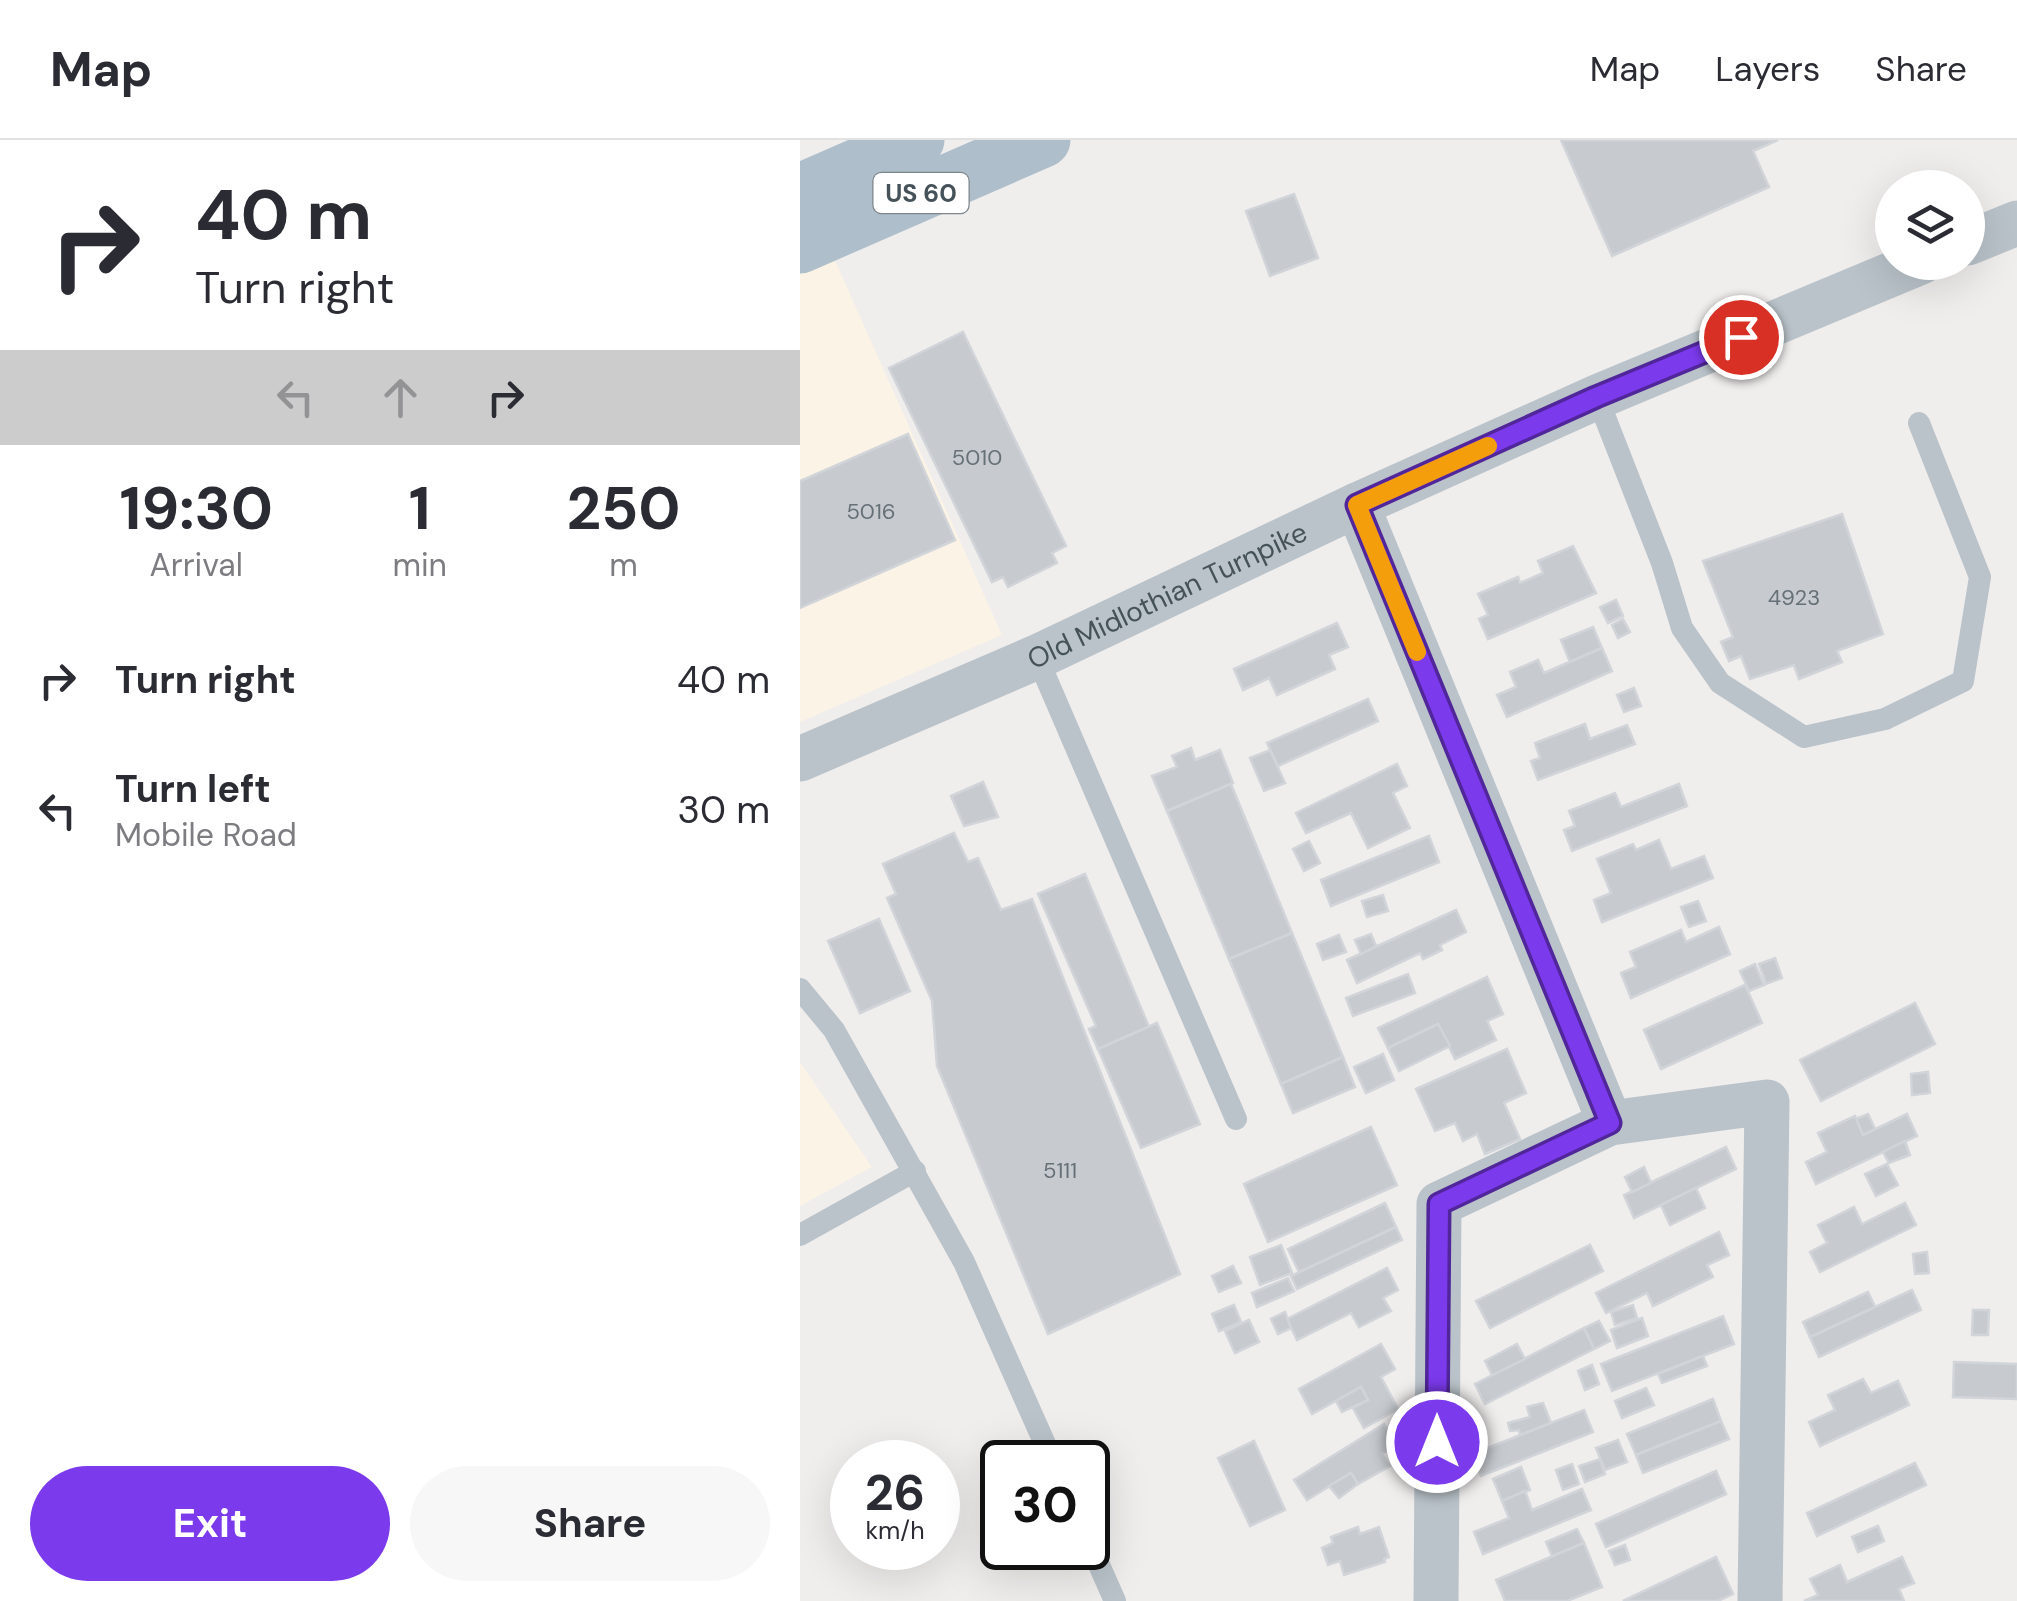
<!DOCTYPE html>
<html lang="en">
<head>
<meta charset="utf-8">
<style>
	:root { --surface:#fff; --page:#f7f7f7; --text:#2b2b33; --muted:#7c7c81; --line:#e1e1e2; --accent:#7c3aed }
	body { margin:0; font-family:"DM Sans",sans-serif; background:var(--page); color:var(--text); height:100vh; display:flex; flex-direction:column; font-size:38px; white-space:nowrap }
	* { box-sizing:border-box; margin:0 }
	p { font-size:32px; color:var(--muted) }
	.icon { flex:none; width:55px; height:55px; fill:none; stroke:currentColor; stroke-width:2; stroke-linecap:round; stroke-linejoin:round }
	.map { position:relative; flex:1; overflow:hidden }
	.sheet { display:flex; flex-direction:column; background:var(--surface); width:800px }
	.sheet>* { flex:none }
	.guide { background:#fff; color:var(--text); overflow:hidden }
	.buttons { position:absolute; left:1075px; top:30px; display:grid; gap:20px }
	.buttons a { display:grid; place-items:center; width:110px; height:110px; border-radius:50%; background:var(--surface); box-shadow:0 10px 40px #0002; font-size:50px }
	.speed { position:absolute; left:30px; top:1300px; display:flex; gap:20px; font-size:50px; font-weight:700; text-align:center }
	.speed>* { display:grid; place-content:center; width:130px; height:130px; border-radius:50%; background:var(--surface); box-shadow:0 10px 40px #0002; line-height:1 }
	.speed small { font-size:25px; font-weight:400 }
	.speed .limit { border:5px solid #111; border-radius:15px; background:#fff; color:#111 }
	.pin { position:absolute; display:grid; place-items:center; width:85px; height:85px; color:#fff; margin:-42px; border:5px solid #fff; border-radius:50%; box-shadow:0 2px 10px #0007 }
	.me { position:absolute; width:110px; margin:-55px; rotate:0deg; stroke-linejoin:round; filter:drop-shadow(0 0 8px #0008) }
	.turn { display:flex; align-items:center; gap:35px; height:210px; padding:0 30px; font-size:45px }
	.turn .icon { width:130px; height:130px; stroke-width:2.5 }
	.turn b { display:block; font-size:70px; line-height:85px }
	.lanes { display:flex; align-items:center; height:95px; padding:0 30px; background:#0003; justify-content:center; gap:50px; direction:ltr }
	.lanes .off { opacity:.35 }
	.eta { display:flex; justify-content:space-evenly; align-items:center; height:170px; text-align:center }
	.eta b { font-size:60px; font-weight:700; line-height:70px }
	.cta { display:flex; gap:20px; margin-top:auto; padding:20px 30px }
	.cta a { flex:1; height:115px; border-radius:60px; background:var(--accent); color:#fff; font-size:40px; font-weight:700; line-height:115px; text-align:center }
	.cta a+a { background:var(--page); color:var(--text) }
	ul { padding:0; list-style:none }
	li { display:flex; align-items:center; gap:30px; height:130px; padding:0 30px }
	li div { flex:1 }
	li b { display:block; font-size:38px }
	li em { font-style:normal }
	header { display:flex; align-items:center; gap:60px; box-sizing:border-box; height:140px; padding:0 50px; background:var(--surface); border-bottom:2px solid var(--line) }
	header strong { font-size:48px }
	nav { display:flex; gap:55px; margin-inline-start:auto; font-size:35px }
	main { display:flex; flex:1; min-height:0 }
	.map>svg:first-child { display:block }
	.commercial { fill:#faf3e6 }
	.building { fill:#c7cbd0; stroke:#d1d4d8; stroke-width:2.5 }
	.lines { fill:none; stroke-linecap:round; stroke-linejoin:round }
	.service { stroke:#b9c3c9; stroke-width:22 }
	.minor { stroke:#b9c3c9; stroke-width:45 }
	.primary { stroke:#aebfcb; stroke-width:55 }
	.route-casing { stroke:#51269a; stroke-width:25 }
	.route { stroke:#7c3aed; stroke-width:18 }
	.slow { stroke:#f59e0b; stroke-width:18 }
	.labels { text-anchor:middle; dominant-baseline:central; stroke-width:10; stroke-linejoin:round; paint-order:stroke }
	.number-label { font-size:22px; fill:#667077 }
	.shield { fill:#fff; stroke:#7e868b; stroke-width:2.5 }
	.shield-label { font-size:25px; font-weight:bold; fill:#465259 }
	.street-label { font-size:28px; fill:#465259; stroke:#fff }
</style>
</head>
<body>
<header>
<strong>Map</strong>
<nav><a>Map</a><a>Layers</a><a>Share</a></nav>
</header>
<main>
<section class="sheet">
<div class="guide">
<div class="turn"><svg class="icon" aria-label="right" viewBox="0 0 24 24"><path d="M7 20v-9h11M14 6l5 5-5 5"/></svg><div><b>40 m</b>Turn right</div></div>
<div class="lanes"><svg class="icon off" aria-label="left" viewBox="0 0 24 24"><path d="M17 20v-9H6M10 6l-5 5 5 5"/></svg><svg class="icon off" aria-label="ahead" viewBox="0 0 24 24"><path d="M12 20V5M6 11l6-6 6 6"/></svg><svg class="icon" aria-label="right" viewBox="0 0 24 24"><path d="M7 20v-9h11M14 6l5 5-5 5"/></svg></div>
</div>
<div class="eta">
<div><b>19:30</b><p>Arrival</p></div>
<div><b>1</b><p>min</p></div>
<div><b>250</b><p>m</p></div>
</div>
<ul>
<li><svg class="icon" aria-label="right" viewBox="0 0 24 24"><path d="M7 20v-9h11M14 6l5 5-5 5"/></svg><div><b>Turn right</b></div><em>40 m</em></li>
<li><svg class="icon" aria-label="left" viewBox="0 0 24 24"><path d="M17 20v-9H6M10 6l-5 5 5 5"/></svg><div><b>Turn left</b><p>Mobile Road</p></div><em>30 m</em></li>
</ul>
<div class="cta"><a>Exit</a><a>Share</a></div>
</section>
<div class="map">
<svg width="1217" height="1461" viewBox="0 0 1217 1461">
	<rect width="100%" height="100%" fill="#f0eded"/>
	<g class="commercial">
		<polygon points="33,116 202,495 0,582 0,130"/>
		<polygon points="0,922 72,1027 0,1066"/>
	</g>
	<g class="building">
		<polygon points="761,0 978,0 953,11 969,47 812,116"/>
		<polygon points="494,54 518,118 470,136 446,71"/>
		<polygon points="163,192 266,406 252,413 257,423 208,447 203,437 192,442 89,228"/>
		<polygon points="108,294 155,400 0,468 0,341"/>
		<polygon points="1042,374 1083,494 1037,511 1042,522 999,539 994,525 950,539 941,516 929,521 921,502 933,497 903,421"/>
		<polygon points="773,406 796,453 688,499 679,479 688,475 678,454 718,437 720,443 743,433 738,421"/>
		<polygon points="816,460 823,476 808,483 800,467"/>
		<polygon points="823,479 830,492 818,498 812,485"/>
		<polygon points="537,483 548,507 529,515 535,529 477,555 469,538 443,550 434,529"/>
		<polygon points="793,487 802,508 770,522 761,500"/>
		<polygon points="802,508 812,531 707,577 697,555 716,547 710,532 738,520 744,533"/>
		<polygon points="834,548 841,566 824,572 817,555"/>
		<polygon points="568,559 578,581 478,626 467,603"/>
		<polygon points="785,584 790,599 827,585 835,604 738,640 731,621 740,618 735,603"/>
		<polygon points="391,608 395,620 420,610 433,643 367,671 352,636 377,627 372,616"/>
		<polygon points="470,610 485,643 464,651 450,618"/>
		<polygon points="597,624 607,646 593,653 610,688 568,708 551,673 506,693 496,673"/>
		<polygon points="183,642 198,677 164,686 151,656"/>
		<polygon points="431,644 492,793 429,819 367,671"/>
		<polygon points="879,644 887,666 772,711 764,690 775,686 769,671 815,653 821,667"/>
		<polygon points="154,693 168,722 178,718 201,770 232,759 380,1134 248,1194 137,926 132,861 87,758 96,754 83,724"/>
		<polygon points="629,696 639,722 531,766 521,740"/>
		<polygon points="859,700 871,729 904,716 913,738 802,782 794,760 811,753 797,719 833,704 836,710"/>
		<polygon points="509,701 520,723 504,731 493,709"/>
		<polygon points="285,734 349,887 298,909 289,889 296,886 238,754"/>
		<polygon points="583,755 588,771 567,777 562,761"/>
		<polygon points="898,761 906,781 889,787 881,767"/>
		<polygon points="656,770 666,792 640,805 642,810 623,819 620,813 557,843 547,820"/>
		<polygon points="79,779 110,851 60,873 28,801"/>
		<polygon points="919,787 930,814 831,858 821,833 836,827 830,812 881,790 886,802"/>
		<polygon points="492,793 543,917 481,944 429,819"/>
		<polygon points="571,794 576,806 561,814 555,800"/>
		<polygon points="539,795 546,812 523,820 517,804"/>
		<polygon points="975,818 982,838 966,844 959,824"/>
		<polygon points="955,824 964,845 949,851 940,831"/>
		<polygon points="608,834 615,853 553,876 546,858"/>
		<polygon points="687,837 703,874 687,881 696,900 655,919 638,884 588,908 578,888"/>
		<polygon points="945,845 962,883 861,929 844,890"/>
		<polygon points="1115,863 1135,904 1021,961 1000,920"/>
		<polygon points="357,883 400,984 341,1008 298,909"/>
		<polygon points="638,884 650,906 599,931 588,908"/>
		<polygon points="707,909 726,953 704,963 720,999 685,1014 677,994 663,1001 655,983 635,991 616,949"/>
		<polygon points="583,914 594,940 566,953 554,927"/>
		<polygon points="543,917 555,947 493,973 481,944"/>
		<polygon points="1128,932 1130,953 1112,955 1111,934"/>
		<polygon points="1068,974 1075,989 1063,995 1056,979"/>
		<polygon points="1107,974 1117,996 1016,1044 1006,1022 1027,1012 1018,993 1055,976 1063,995"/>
		<polygon points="571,987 597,1045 468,1102 444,1044"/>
		<polygon points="1105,1001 1110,1015 1089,1023 1083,1012"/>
		<polygon points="926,1007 936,1029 834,1078 824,1055"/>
		<polygon points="1087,1024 1098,1045 1076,1056 1065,1034"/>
		<polygon points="844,1027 851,1043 832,1052 825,1037"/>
		<polygon points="896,1048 905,1068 870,1085 861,1065"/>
		<polygon points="585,1063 596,1087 499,1132 488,1109"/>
		<polygon points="1105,1063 1116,1085 1020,1132 1010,1112 1027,1103 1018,1085 1054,1067 1062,1084"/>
		<polygon points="596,1087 602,1100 497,1149 491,1136"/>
		<polygon points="919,1092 929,1115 907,1125 913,1137 853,1166 847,1153 806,1173 796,1153"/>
		<polygon points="481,1105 492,1133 460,1145 450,1117"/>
		<polygon points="790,1105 803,1131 690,1188 676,1161"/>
		<polygon points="1127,1112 1129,1133 1115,1134 1113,1114"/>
		<polygon points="433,1126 441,1143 419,1152 412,1136"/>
		<polygon points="587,1128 598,1150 583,1158 591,1171 559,1187 551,1173 497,1200 487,1179"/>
		<polygon points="488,1138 494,1151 457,1167 452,1153"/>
		<polygon points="1112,1150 1121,1170 1019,1217 1010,1197"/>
		<polygon points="1068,1152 1075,1167 1010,1197 1003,1182"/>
		<polygon points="434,1165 441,1182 419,1191 412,1174"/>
		<polygon points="833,1165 837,1178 815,1185 811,1172"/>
		<polygon points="1173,1170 1189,1170 1188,1195 1172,1195"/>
		<polygon points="485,1172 491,1188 478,1194 471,1179"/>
		<polygon points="923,1176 934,1204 812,1251 801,1224"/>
		<polygon points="842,1178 848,1196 817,1208 811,1190"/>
		<polygon points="449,1180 459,1202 435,1213 425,1191"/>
		<polygon points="799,1181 810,1201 794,1209 784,1188"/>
		<polygon points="784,1188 794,1209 685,1264 675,1244"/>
		<polygon points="581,1204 595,1229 581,1237 598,1269 564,1288 553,1268 568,1260 561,1247 512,1274 499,1249"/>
		<polygon points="717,1204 725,1219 692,1235 685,1221"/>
		<polygon points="903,1216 907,1226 862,1243 858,1234"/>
		<polygon points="1154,1222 1217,1224 1217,1259 1153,1257"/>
		<polygon points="792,1225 799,1244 785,1250 778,1231"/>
		<polygon points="1063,1239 1071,1253 1098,1241 1109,1265 1020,1306 1009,1282 1035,1270 1028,1255"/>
		<polygon points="561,1247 568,1260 542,1272 536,1261"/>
		<polygon points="846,1248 854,1265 822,1278 815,1261"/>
		<polygon points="913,1259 921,1281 836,1315 827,1294"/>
		<polygon points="743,1263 751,1283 720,1295 719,1290 710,1291 708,1283 730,1277 727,1267"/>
		<polygon points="784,1270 793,1292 681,1336 672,1314"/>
		<polygon points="921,1281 929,1299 843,1333 836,1315"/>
		<polygon points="584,1284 596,1305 582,1314 590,1326 558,1344 551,1333 507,1360 494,1340"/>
		<polygon points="818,1300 827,1322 805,1330 796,1308"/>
		<polygon points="454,1301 485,1370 450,1386 418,1318"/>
		<polygon points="800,1319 805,1334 785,1342 779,1326"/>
		<polygon points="1115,1323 1126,1345 1017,1396 1007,1373"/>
		<polygon points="772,1324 779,1344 763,1350 756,1330"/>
		<polygon points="721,1327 730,1350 702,1361 693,1339"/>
		<polygon points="916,1331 926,1354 806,1407 796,1384"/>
		<polygon points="551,1333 558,1344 539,1358 529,1346"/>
		<polygon points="782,1349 791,1370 683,1414 674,1392 709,1378 702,1361 725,1351 732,1370"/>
		<polygon points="1078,1386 1084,1401 1058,1412 1052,1397"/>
		<polygon points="558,1387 560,1394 579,1387 589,1417 584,1419 585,1422 544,1435 540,1421 528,1425 522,1408 533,1403 531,1397"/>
		<polygon points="777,1389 784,1403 752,1416 746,1402"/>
		<polygon points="784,1403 802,1447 767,1461 705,1461 696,1440"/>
		<polygon points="825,1405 830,1420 815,1425 809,1411"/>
		<polygon points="916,1417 933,1454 918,1461 823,1461"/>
		<polygon points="1102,1417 1114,1443 1099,1449 1104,1461 1004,1461 1018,1455 1010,1439 1040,1425 1047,1442"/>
	</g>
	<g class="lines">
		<g class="service">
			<polyline points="797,257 862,423 882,488 920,543 1004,597 1085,579 1163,541 1180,437 1119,283"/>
			<polyline points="237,517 436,979"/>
			<polyline points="0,849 34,890 164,1122 253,1322"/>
			<polyline points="0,1095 115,1031"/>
			<polyline points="288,1400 315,1461"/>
		</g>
		<g class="minor">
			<polyline points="1168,103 1217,83"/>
			<polyline points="557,365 810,983"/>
			<path id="s1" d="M0,619L237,517L557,365L797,257L1121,122"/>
			<polyline points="636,1461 639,1064 810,983 967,962 960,1461"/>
		</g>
		<g class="primary">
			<polyline points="0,51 117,0"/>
			<polyline points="0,106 243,0"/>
		</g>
	</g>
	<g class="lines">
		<g class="route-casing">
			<polyline id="route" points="637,1302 639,1064 810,983 557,365 796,257 941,197"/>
		</g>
		<use href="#route" class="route"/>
		<polyline class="slow" points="617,512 557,365 688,306"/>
	</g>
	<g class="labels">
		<g class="number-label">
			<text x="177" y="317">5010</text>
			<text x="71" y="371">5016</text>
			<text x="994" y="457">4923</text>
			<text x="260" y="1030">5111</text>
		</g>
		<rect class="shield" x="73.5" y="33" width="95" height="40" rx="8"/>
		<g class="shield-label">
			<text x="121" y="53">US 60</text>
		</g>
		<g class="street-label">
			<text stroke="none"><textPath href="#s1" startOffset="402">Old Midlothian Turnpike</textPath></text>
		</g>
	</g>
</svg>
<div class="buttons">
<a><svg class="icon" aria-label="layers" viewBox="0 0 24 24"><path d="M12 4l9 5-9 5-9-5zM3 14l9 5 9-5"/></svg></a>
</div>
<div class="speed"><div>26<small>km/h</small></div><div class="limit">30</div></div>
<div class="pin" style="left:941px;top:197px;background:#d93025"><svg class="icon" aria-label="arrive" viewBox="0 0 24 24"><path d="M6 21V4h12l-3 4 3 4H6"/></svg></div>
<svg class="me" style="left:637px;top:1302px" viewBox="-20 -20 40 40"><circle r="17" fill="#7c3aed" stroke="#fff" stroke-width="3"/><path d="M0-11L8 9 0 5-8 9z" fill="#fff"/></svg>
</div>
</main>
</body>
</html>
